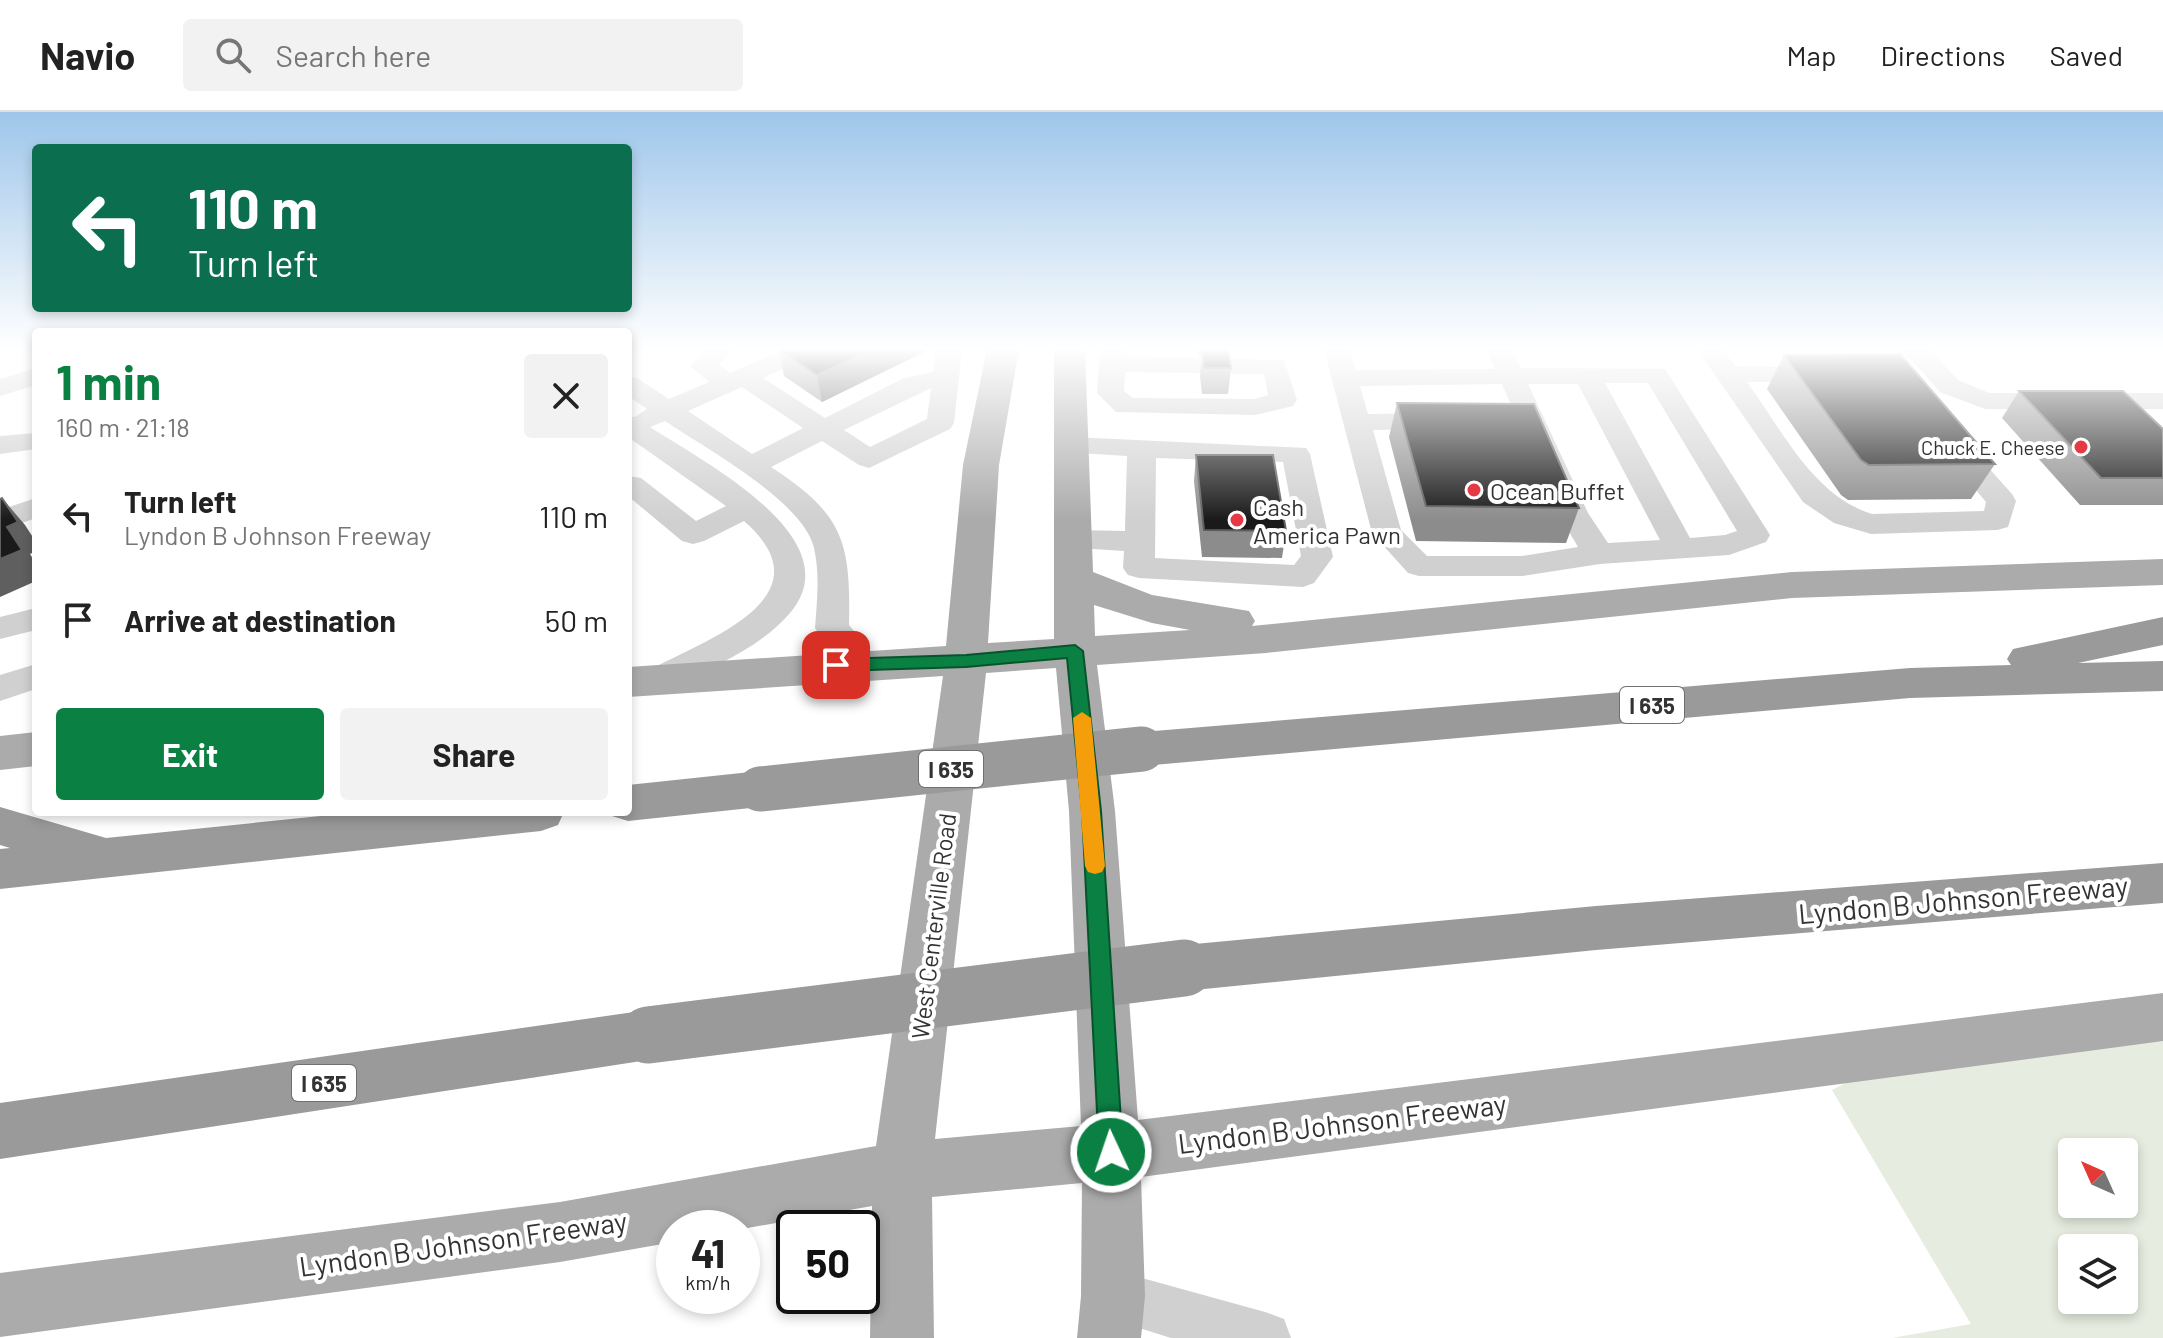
<!DOCTYPE html>
<html lang="en">
<head>
<meta charset="utf-8">
<style>
	:root { --surface:#fff; --page:#f2f2f2; --text:#222; --muted:#767676; --line:#e0e0e0; --accent:#0b8043 }
	body { margin:0; font-family:Barlow,sans-serif; background:var(--page); color:var(--text); height:100vh; display:flex; flex-direction:column; font-size:30px; white-space:nowrap }
	* { box-sizing:border-box; margin:0 }
	p { font-size:26px; color:var(--muted) }
	.icon { flex:none; width:44px; height:44px; fill:none; stroke:currentColor; stroke-width:2; stroke-linecap:round; stroke-linejoin:round }
	.map { position:relative; flex:1; overflow:hidden }
	.drawer { position:absolute; left:32px; top:216px; width:600px; height:488px; display:flex; flex-direction:column; background:var(--surface); border-radius:8px; box-shadow:0 4px 12px #0003 }
	.drawer>* { flex:none }
	.hud { position:absolute; left:32px; top:32px; width:600px; height:168px; border-radius:8px; box-shadow:0 4px 12px #0003; background:#0b6e4f; color:#fff; overflow:hidden }
	.needle { width:52px; rotate:315deg }
	.buttons { position:absolute; left:2058px; top:1026px; display:grid; gap:16px }
	.buttons a { display:grid; place-items:center; width:80px; height:80px; border-radius:8px; background:var(--surface); box-shadow:0 4px 12px #0003; font-size:40px }
	.speed { position:absolute; left:656px; top:1098px; display:flex; gap:16px; font-size:40px; font-weight:700; text-align:center }
	.speed>* { display:grid; place-content:center; width:104px; height:104px; border-radius:50%; background:var(--surface); box-shadow:0 4px 12px #0003; line-height:1 }
	.speed small { font-size:20px; font-weight:400 }
	.speed .limit { border:4px solid #111; border-radius:12px; background:#fff; color:#111 }
	.pin { position:absolute; display:grid; place-items:center; width:68px; height:68px; color:#fff; margin:-34px; border-radius:16px; box-shadow:0 4px 12px #0006 }
	.me { position:absolute; width:88px; margin:-44px; rotate:357deg; stroke-linejoin:round; filter:drop-shadow(0 0 6px #0008) }
	.turn { display:flex; align-items:center; gap:28px; height:168px; padding:0 24px; font-size:36px }
	.turn .icon { width:104px; height:104px; stroke-width:2.5 }
	.turn b { display:block; font-size:56px; line-height:68px }
	.round { display:grid; place-items:center; flex:none; width:84px; height:84px; border-radius:8px; background:var(--page) }
	.overview { display:flex; align-items:center; justify-content:space-between; height:136px; padding:0 24px }
	h1 { font-size:48px; font-weight:700; line-height:60px; color:var(--accent) }
	.action { display:flex; gap:16px; margin-top:auto; padding:16px 24px }
	.action a { flex:1; height:92px; border-radius:8px; background:var(--accent); color:#fff; font-size:32px; font-weight:700; line-height:92px; text-align:center }
	.action a+a { background:var(--page); color:var(--text) }
	ul { padding:0; list-style:none }
	li { display:flex; align-items:center; gap:24px; height:104px; padding:0 24px }
	li div { flex:1 }
	li b { display:block; font-size:30px }
	li em { font-style:normal }
	header { display:flex; align-items:center; gap:48px; box-sizing:border-box; height:112px; padding:0 40px; background:var(--surface); border-bottom:2px solid var(--line) }
	header strong { font-size:38px }
	nav { display:flex; gap:44px; margin-inline-start:auto; font-size:28px }
	.search { width:560px; height:72px; background:var(--page); display:flex; align-items:center; gap:20px; box-sizing:border-box; padding:0 28px; border-radius:8px; color:var(--muted); font-size:30px }
	.map>svg:first-child { display:block }
	.green { fill:#e6ecdf; fill-rule:evenodd }
	.lines { fill:none; stroke-linecap:round; stroke-linejoin:round }
	.minor { fill:#d0d0d0; fill-rule:evenodd }
	.major { fill:#ababab; fill-rule:evenodd }
	.highway { fill:#9a9a9a; fill-rule:evenodd }
	.highway-bridge-far1 { stroke:#9a9a9a; stroke-width:45 }
	.highway-bridge { stroke:#9a9a9a; stroke-width:57 }
	.wall { fill:#8c8c8c }
	.shaded-wall { fill:#5f5f5f }
	.building { fill:#1a1a1a; stroke:#5f5f5f; stroke-width:2 }
	.route { fill:#0b8043; stroke:#07532c; stroke-width:2 }
	.slow { fill:#f59e0b }
	.poi-dot { fill:#e63946; stroke:#fff; stroke-width:3 }
	.labels { text-anchor:middle; dominant-baseline:central; stroke-width:8; stroke-linejoin:round; paint-order:stroke }
	.far-poi-label { font-size:20px; fill:#333; stroke:#fff; text-anchor:end }
	.shield { fill:#fff; stroke:#707070; stroke-width:2 }
	.shield-label { font-size:22px; font-weight:bold; fill:#333 }
	.poi-label { font-size:24px; fill:#333; stroke:#fff; text-anchor:start }
	.street-label { font-size:24px; fill:#333; stroke:#fff }
	.near-street-label { font-size:28px; fill:#333; stroke:#fff }
</style>
</head>
<body>
<header>
<strong>Navio</strong>
<div class="search"><svg class="icon" aria-label="search" viewBox="0 0 24 24"><circle cx="10" cy="10" r="6"/><path d="M15 15l6 6"/></svg>Search here</div>
<nav><a>Map</a><a>Directions</a><a>Saved</a></nav>
</header>
<div class="map">
<svg width="2163" height="1226" viewBox="0 0 2163 1226">
	<rect width="100%" height="100%" fill="#fff"/>
	<path class="green" d="M2163,912V1226H1892L1971,1212L1832,978L1912,937ZM2072,1040H2124V1092H2072ZM2072,1136H2124V1188H2072Z"/>
	<g class="lines">
		<g class="minor">
			<path d="M706,237H734L719,253L730,261L785,237H819L815,242L763,266L825,306L904,266L933,260L936,237H962L954,311L950,317L869,356L859,353L822,329L771,355C843,402 851,429 849,513L881,551L876,560C849,567 828,538 815,516C817,489 820,462 814,436C803,389 705,336 665,309L650,315C700,348 854,426 790,501C761,535 716,553 677,574L665,577L653,574L648,565L653,556C710,526 830,484 744,409L704,429L693,432L682,429L628,384V364L641,366L696,409L726,394L628,325V304L635,305L647,297L628,284V264L637,266L669,287L709,270L690,254ZM742,275L803,316L752,342L688,299ZM931,276L927,307L870,335L844,318Z"/>
			<path d="M1100,237H1126L1125,244L1284,248L1297,288L1293,294L1255,303L1116,300L1097,281ZM1125,260L1264,262L1268,283L1255,287L1133,286L1124,279Z"/>
			<path d="M1324,237H1350L1356,258L1495,257L1486,237H1512L1521,256L1665,257L1770,423L1766,430L1729,443L1600,452L1522,464H1419L1408,461L1372,421ZM1605,271H1648L1737,419L1725,423L1690,426ZM1502,272L1558,401L1578,435L1522,444H1427L1401,418L1373,318L1442,317L1452,315L1456,309L1452,303L1442,301L1368,302L1360,274ZM1528,272H1578L1660,428L1608,431L1588,401Z"/>
			<path d="M1697,237H1723L1735,254L1833,256L1837,262L1833,268L1824,270H1747C1782,318 1813,384 1872,402L1984,399L1986,390L1937,331L1941,325L1951,323L1961,325L2012,382L2016,389L2008,415L1997,418L1871,422L1834,411L1803,390Z"/>
			<polygon points="1902,237 1929,237 1958,268 1989,281 2163,281 2163,297 1985,297 1940,280"/>
			<polygon points="36,256 36,273 0,284 0,267"/>
			<polygon points="36,321 36,337 0,342 0,324"/>
			<path d="M1073,325L1306,336L1310,342L1333,445L1314,471L1303,475L1139,466L1128,463L1123,456L1124,439L1063,435L1059,428L1063,421L1074,418L1125,419L1127,344L1063,340L1059,334L1063,328ZM1156,346L1283,350L1301,444L1294,453L1155,446Z"/>
			<polygon points="36,386 36,406 0,419 0,398"/>
			<polygon points="36,496 36,518 0,527 0,505"/>
			<polygon points="36,552 36,577 0,589 0,563"/>
			<polygon points="1113,1158 1265,1200 1284,1207 1291,1226 1171,1226 1095,1202 1087,1184 1095,1166"/>
		</g>
		<g class="major">
			<path d="M987,237H1019L999,353L988,531L1054,527V237H1085L1093,460L1152,483L1249,499L1255,509L1252,514L1792,460L2163,447V473L1792,486L1266,541L1097,553L1115,699L1138,1008L2163,881V929L1141,1065L1145,1184L1141,1226H1077L1081,1184L1082,1071L932,1085L934,1226H870L872,1094L742,1117L674,1116V1130L560,1150L0,1225V1161L560,1090L876,1034L943,564L628,585V555L946,534L963,353ZM1094,493L1152,511L1190,518L1095,524ZM1056,556L1069,699L1081,1014L935,1027L986,561Z"/>
			<polygon points="36,620 36,654 0,658 0,624"/>
		</g>
		<g class="highway">
			<polygon points="2163,505 2163,533 2078,551 2163,549 2163,579 1910,586 1142,654 1126,649 1120,637 1126,625 1142,620 1910,556 2011,553 2007,547 2013,537"/>
			<polygon points="760,659 776,664 783,677 776,690 760,695 628,709 612,704 609,700 628,700 628,673"/>
			<polygon points="0,695 106,726 360,700 564,700 558,713 541,719 0,777 0,737 10,736 0,733"/>
			<polygon points="2163,751 2163,791 1596,838 1184,879 1166,872 1158,856 1166,840 1184,833 1596,794"/>
			<polygon points="648,898 667,905 675,923 667,941 648,948 0,1047 0,991"/>
		</g>
		<polyline class="highway-bridge-far1" points="760,677 1142,637"/>
		<polyline class="highway-bridge" points="648,923 1184,856"/>
	</g>
	<g class="wall">
		<polygon points="1197,237 1222,237 1231,256 1228,282 1202,282 1200,264 1202,243 1198,243"/>
		<polygon points="779,238 926,239 822,290 784,264"/>
		<polygon points="1784,243 1995,352 1971,387 1848,388 1841,383 1767,277"/>
		<polygon points="2019,279 2163,317 2163,393 2080,393 2002,306"/>
		<polygon points="1397,291 1579,396 1566,431 1416,429 1389,325"/>
		<polygon points="1196,343 1286,419 1282,446 1202,445 1194,369"/>
	</g>
	<g class="shaded-wall">
		<polygon points="874,237 926,237 926,239 822,290 817,263"/>
		<polygon points="2,386 25,413 36,430 36,439 30,442 36,452 36,469 0,485 0,447 7,415"/>
	</g>
	<g class="building">
		<polygon points="781,237 874,237 817,263 779,238"/>
		<polygon points="1202,238 1228,238 1231,256 1204,256"/>
		<polygon points="1900,242 1995,352 1869,353 1861,348 1784,243"/>
		<polygon points="2019,279 2123,279 2163,317 2163,366 2101,366"/>
		<polygon points="1397,291 1534,292 1579,396 1426,394"/>
		<polygon points="1196,343 1273,343 1286,419 1204,418"/>
		<polygon points="2,386 18,410 7,415 22,438 0,447 0,387"/>
	</g>
	<linearGradient id="sky" x2="0" y2="1"><stop stop-color="#9ec6ea"/><stop offset="0.58" stop-color="#fff"/><stop offset="1" stop-color="#fff" stop-opacity="0"/></linearGradient>
	<rect width="2163" height="408" fill="url(#sky)"/>
	<polygon class="route" points="1075,533 1083,539 1101,699 1123,1040 1120,1049 1111,1052 1102,1049 1099,1040 1082,699 1067,546 966,555 836,559 827,553 836,547 966,543"/>
	<polygon class="slow" points="1082,600 1091,606 1105,754 1102,760 1095,762 1088,760 1085,754 1073,606"/>
	<g class="poi-dot">
		<circle cx="2081" cy="335" r="8"/>
		<circle cx="1474" cy="378" r="8"/>
		<circle cx="1237" cy="408" r="8"/>
	</g>
	<g class="labels">
		<g class="far-poi-label">
			<text x="2065" y="335">Chuck E. Cheese</text>
		</g>
		<g class="shield">
			<rect x="1620" y="575" width="64" height="36" rx="6"/>
			<rect x="919" y="639" width="64" height="36" rx="6"/>
			<rect x="292" y="953" width="64" height="36" rx="6"/>
		</g>
		<g class="shield-label">
			<text x="1652" y="593">I 635</text>
			<text x="951" y="657">I 635</text>
			<text x="324" y="971">I 635</text>
		</g>
		<g class="poi-label">
			<text x="1490" y="378">Ocean Buffet</text>
			<text x="1253" y="394">Cash<tspan x="1253" dy="28">America Pawn</tspan></text>
		</g>
		<g class="street-label">
			<text transform="translate(933 814) rotate(-83)">West Centerville Road</text>
		</g>
		<g class="near-street-label">
			<text transform="translate(1963 787) rotate(-5)">Lyndon B Johnson Freeway</text>
			<text transform="translate(1342 1011) rotate(-7)">Lyndon B Johnson Freeway</text>
			<text transform="translate(463 1131) rotate(-8)">Lyndon B Johnson Freeway</text>
		</g>
	</g>
</svg>
<div class="buttons">
<a><svg class="needle" viewBox="-14 -14 28 28"><path d="M0-13l5 13h-10z" fill="#e53935"/><path d="M0 13l5-13h-10z" fill="#767676"/></svg></a>
<a><svg class="icon" aria-label="layers" viewBox="0 0 24 24"><path d="M12 4l9 5-9 5-9-5zM3 14l9 5 9-5"/></svg></a>
</div>
<div class="speed"><div>41<small>km/h</small></div><div class="limit">50</div></div>
<div class="pin" style="left:836px;top:553px;background:#d93025"><svg class="icon" aria-label="arrive" viewBox="0 0 24 24"><path d="M6 21V4h12l-3 4 3 4H6"/></svg></div>
<svg class="me" style="left:1111px;top:1040px" viewBox="-20 -20 40 40"><circle r="17" fill="#0b8043" stroke="#fff" stroke-width="3"/><path d="M0-11L8 9 0 5-8 9z" fill="#fff"/></svg>
<div class="hud">
<div class="turn"><svg class="icon" aria-label="left" viewBox="0 0 24 24"><path d="M17 20v-9H6M10 6l-5 5 5 5"/></svg><div><b>110 m</b>Turn left</div></div>
</div>
<section class="drawer">
<div class="overview"><div><h1>1 min</h1><p>160 m · 21:18</p></div><a class="round"><svg class="icon" aria-label="close" viewBox="0 0 24 24"><path d="M6 6l12 12M18 6L6 18"/></svg></a></div>
<ul>
<li><svg class="icon" aria-label="left" viewBox="0 0 24 24"><path d="M17 20v-9H6M10 6l-5 5 5 5"/></svg><div><b>Turn left</b><p>Lyndon B Johnson Freeway</p></div><em>110 m</em></li>
<li><svg class="icon" aria-label="arrive" viewBox="0 0 24 24"><path d="M6 21V4h12l-3 4 3 4H6"/></svg><div><b>Arrive at destination</b></div><em>50 m</em></li>
</ul>
<div class="action"><a>Exit</a><a>Share</a></div>
</section>
</div>
</body>
</html>
